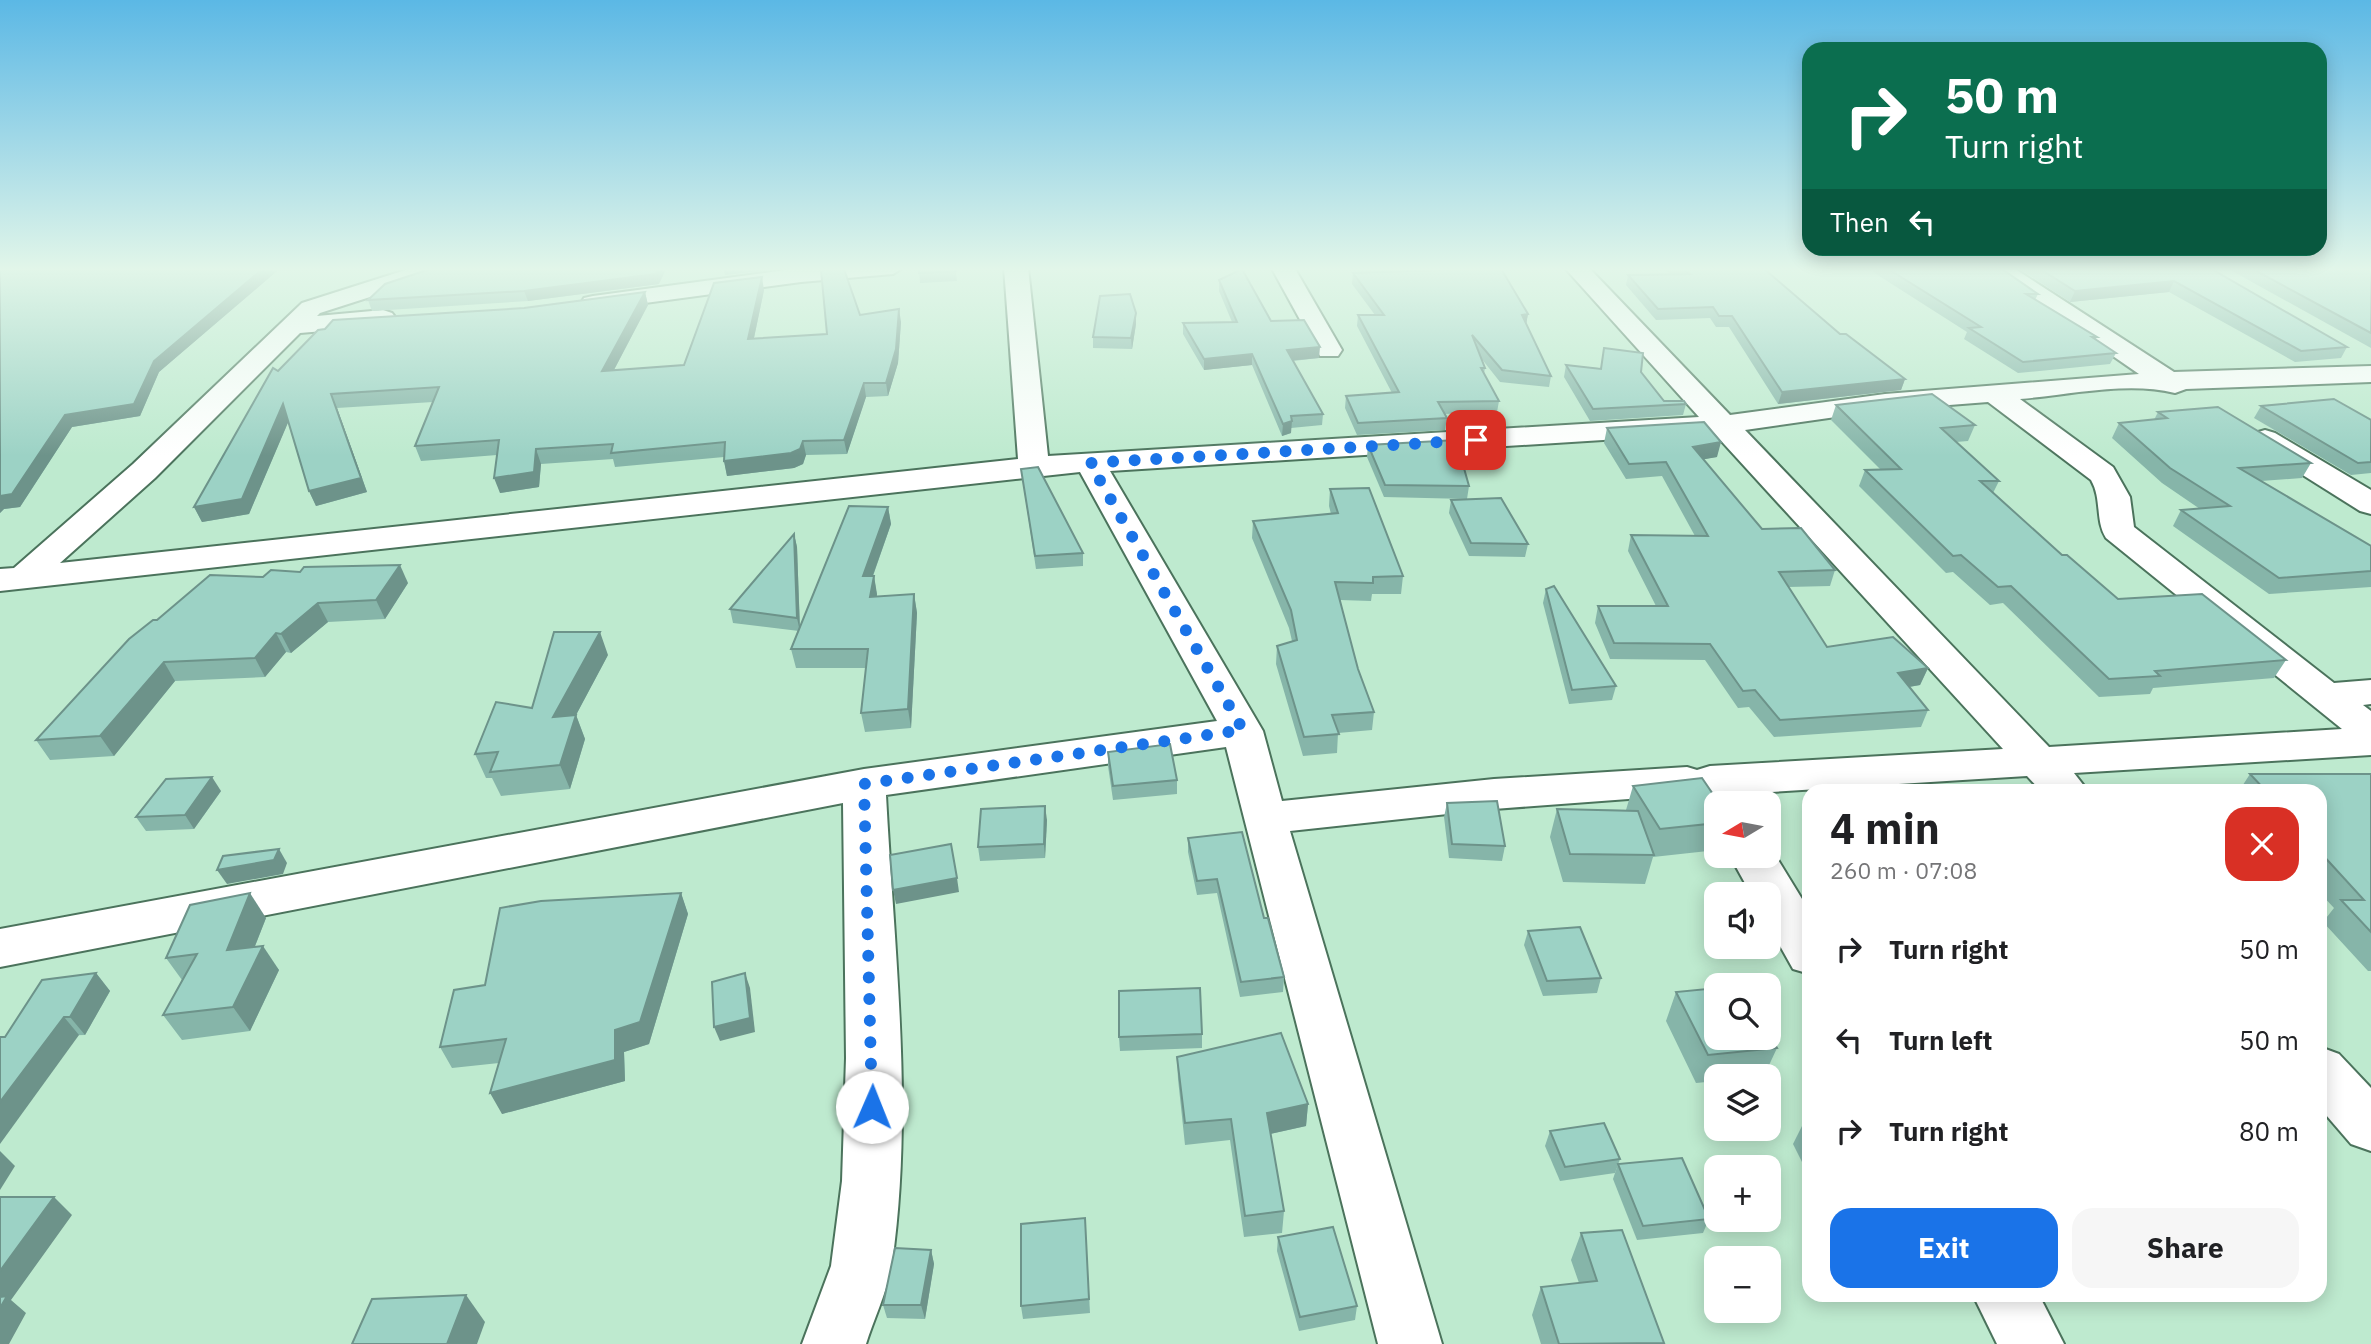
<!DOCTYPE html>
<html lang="en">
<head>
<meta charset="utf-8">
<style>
	:root { --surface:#fff; --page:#f6f6f6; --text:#202124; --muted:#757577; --accent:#1a73e8 }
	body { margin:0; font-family:"IBM Plex Sans",sans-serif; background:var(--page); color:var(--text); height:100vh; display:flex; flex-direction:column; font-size:26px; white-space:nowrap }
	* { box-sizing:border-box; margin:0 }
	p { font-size:23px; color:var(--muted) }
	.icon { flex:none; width:38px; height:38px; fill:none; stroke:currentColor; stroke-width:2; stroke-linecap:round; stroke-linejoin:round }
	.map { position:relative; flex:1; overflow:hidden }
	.side { position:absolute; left:1802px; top:784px; width:525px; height:518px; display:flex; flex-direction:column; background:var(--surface); border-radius:21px; box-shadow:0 4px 18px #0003 }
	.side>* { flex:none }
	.banner { position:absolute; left:1802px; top:42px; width:525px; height:214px; border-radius:21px; box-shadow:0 4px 18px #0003; background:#0b6e4f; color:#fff; overflow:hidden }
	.needle { width:46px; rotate:260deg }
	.controls { position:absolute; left:1704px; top:791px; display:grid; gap:14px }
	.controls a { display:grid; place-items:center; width:77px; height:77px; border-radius:14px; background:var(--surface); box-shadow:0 4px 18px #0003; font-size:35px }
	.pin { position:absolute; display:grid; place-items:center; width:60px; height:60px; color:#fff; margin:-30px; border-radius:14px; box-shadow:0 4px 10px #0006 }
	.me { position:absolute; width:77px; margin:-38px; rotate:1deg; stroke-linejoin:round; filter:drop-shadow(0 0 5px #0008) }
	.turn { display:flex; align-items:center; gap:24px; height:147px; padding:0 28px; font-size:32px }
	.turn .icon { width:91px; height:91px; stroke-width:2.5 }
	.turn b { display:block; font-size:49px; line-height:60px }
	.then { display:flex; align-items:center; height:66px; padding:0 28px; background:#0003; gap:14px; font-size:26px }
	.round { display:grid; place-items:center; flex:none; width:74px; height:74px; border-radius:21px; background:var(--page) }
	.headline { display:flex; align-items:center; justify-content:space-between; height:119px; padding:0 28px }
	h1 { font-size:42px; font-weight:800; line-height:52px }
	.action { display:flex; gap:14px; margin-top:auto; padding:14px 28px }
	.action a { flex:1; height:80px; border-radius:21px; background:var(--accent); color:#fff; font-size:28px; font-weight:800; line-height:80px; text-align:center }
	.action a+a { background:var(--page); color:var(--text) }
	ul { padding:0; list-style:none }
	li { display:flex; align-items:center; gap:21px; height:91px; padding:0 28px }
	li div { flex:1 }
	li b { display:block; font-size:26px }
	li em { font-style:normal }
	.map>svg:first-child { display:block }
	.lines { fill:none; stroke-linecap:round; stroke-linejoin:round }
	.street-casing { stroke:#4b735c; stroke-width:4 }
	.street { fill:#fff; fill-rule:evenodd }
	.wall { fill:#86b5a9 }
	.shaded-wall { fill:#6d938a }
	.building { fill:#9cd2c5; stroke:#6d938a; stroke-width:2 }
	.route { stroke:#1a73e8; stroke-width:12; stroke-dasharray:0 21.6 }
</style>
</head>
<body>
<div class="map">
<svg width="2371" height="1344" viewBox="0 0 2371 1344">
	<rect width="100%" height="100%" fill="#beeacf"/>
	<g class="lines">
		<g class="street-casing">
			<g id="street">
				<path d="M415,267H451L448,272L320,313L317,316L383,310L392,313L396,318L392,323L383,326L300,333L155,478L60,563L1018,459L1004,267H1028L1048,456L1699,417L1564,267H1588L1730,415L1885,394L2139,374L1984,267H2012L2174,372L2371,366V382L2186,389L2175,393C2127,381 2069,395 2020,399L2113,467L2130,497L2134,527L2334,683L2371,680V704L2363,705L2371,711V755L2074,773L2088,791H2041L2027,776L1739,794L1745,803H1717V816L1708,814L1696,794L1494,809L1290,831L1442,1344H1378L1226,747L886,795C894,949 914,1110 892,1263C888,1290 874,1318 866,1344H802L831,1266L842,1181L846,1058L843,803L0,967V929L864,769L1217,721L1080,472L0,591V569L14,568L133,464L302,303ZM1988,402L2091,480C2102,499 2095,521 2106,538L2342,729L2049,747L1745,430L1885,410ZM1714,433L2003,749L1710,766L1697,770L1687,767L1494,779L1282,801L1263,731L1110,471Z"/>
				<polygon points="904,267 893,274 801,282 593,310 584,308 581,303 584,298 593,296 801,268"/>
				<polygon points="1271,267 1294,267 1342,350 1338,356 1320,356"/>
				<polygon points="2265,430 2275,433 2371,490 2371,514 2360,511 2255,445 2250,439 2255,433"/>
				<polygon points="1769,845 1810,912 1810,974 1793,969 1769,926 1769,894 1751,894 1730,856 1769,856"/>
				<polygon points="2320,1047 2339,1054 2371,1088 2371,1151 2351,1144 2320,1108"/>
				<polygon points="1973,1295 2039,1295 2064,1344 1997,1344"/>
			</g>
		</g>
		<use href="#street" class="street"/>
	</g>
	<g class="wall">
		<polygon points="0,267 318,267 317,269 277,271 159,372 140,416 72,427 20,507 4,509 0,513"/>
		<polygon points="919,267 955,267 957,281 920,283"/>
		<polygon points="1449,267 1500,267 1528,314 1526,324 1551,376 1549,387 1500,382 1481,358 1485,368 1484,374 1499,401 1497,412 1444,414 1447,418 1445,430 1357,435 1345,408 1346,396 1392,393 1357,326 1358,315 1375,315 1352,284 1353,273 1452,270"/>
		<polygon points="1659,267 1762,267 1840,334 1905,379 1901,390 1778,404 1729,327 1716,327 1710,318 1656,320 1626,285 1628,275 1671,274"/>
		<polygon points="1875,267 1999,267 2038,294 2035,300 2097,337 2096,339 2116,353 2110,364 2018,373 1964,339 1967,332 1873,272"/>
		<polygon points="2017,267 2208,267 2347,347 2341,358 2295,362 2169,292 2070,302"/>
		<polygon points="2225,267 2371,267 2371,348"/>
		<polygon points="1219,280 1319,358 1293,361 1323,414 1322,425 1291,428 1291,433 1282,436 1252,365 1204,370 1183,334 1183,323 1232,322 1219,291"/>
		<polygon points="385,284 659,284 528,301 372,311 368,300"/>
		<polygon points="764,290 754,338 827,334 860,315 901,322 898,363 888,396 866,397 847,454 806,455 803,464 794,468 727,476 724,461 724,457 615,467 613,459 541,464 539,487 500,493 497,455 421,461 415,446 433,402 337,408 367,492 316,506 309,491 288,422 249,514 202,522 194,507 278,371 524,308 645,292 648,305 614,370 684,365"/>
		<polygon points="1136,313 1136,324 1132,349 1093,348 1093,337"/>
		<polygon points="1566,365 1641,372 1664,401 1686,404 1683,415 1590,421 1564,377"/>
		<polygon points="1836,405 1975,425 1968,441 1956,442 1999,481 1993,493 2062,555 2118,599 2286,660 2274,678 2153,688 2150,694 2099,697 2003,603 1990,605 1953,572 1946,573 1859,486 1865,470 1880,469 1831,420"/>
		<polygon points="2261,406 2371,420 2371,473 2351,475 2254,418"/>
		<polygon points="2158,412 2311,463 2302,478 2261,481 2371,546 2371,587 2269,594 2173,526 2181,510 2200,509 2162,483 2112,438 2119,423 2154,420"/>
		<polygon points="1607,428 1717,457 1703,459 1762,529 1835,570 1830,586 1788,587 1827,647 1928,668 1920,685 1909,687 1928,710 1921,727 1774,737 1749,707 1738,708 1705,660 1610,659 1595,623 1598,606 1656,606 1628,551 1631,535 1695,536 1662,476 1626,479 1604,443"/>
		<polygon points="1368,445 1469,486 1467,499 1384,497 1367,457"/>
		<polygon points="1021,469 1083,553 1083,566 1036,569"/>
		<polygon points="1330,489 1403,576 1401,594 1372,594 1371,601 1340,600 1358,669 1374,712 1372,730 1338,733 1337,753 1303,756 1276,664 1277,646 1292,641 1289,628 1252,538 1253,521 1331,514 1329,506"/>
		<polygon points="1451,500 1528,544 1525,557 1469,556 1449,513"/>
		<polygon points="888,507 891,524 873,576 874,576 877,597 914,594 917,613 911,728 865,732 861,713 866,668 796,668 791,649 799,631 733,623 730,609 794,534 797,547 800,629"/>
		<polygon points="408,583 385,619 328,622 291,653 286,652 265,677 175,681 114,756 50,760 36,740 157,620"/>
		<polygon points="1546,589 1616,686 1612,700 1569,704 1543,603"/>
		<polygon points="608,655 576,715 585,739 570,789 501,796 492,778 486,778 475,754 532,708"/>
		<polygon points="1108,752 1177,780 1177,794 1113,800 1108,766"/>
		<polygon points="2250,774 2371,774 2371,971 2368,971 2323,922 2334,908 2320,893 2320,791 2239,791"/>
		<polygon points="1633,786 1717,803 1717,850 1653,857 1645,884 1563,882 1550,837 1557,809 1626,810"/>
		<polygon points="221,791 194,829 146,831 136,817"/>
		<polygon points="1447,803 1505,846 1502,861 1449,858 1444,817"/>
		<polygon points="1047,820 1045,858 980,861 978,847"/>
		<polygon points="1188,838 1284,977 1283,992 1240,997 1217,893 1197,895 1188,852"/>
		<polygon points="681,893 688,914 649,1044 624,1052 625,1081 502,1114 499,1063 452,1068 440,1047 485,985"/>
		<polygon points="266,918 255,946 279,970 250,1031 182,1040 163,1015 182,980 166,958"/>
		<polygon points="1528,931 1601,978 1597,993 1543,996 1524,945"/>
		<polygon points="96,973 110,991 85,1035 5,1037"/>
		<polygon points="1676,992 1777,1048 1764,1076 1717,1076 1717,1081 1696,1083 1666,1021"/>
		<polygon points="1202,1034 1202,1048 1120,1051 1119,1037"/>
		<polygon points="1177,1057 1308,1104 1306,1126 1270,1134 1284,1211 1282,1233 1244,1237 1230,1140 1185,1145 1178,1079"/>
		<polygon points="1810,1121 1810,1178 1793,1144 1804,1122"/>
		<polygon points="1550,1131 1620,1159 1615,1173 1560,1181 1545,1146"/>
		<polygon points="1618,1164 1709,1219 1703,1233 1637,1240 1613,1179"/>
		<polygon points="1085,1218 1090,1313 1023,1319 1021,1306"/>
		<polygon points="1581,1233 1664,1343 1663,1344 1541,1344 1532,1315 1541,1287 1579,1283 1571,1260"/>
		<polygon points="1278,1237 1357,1306 1355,1320 1299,1331 1277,1251"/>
		<polygon points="931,1250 934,1264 925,1319 887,1318 883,1305"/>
	</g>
	<g class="shaded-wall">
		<polygon points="265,267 276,267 277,271 159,372 140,416 72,427 20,507 4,509 0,513 0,496 65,415 154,361"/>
		<polygon points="659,267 667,267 659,284 528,301 524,291"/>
		<polygon points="723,267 769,267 768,270 725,275"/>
		<polygon points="762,277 764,290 751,352 748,339"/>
		<polygon points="2174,281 2169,292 2070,302 2075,291"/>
		<polygon points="645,292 648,305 606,385 602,371"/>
		<polygon points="899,309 901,322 898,363 888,396 886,383"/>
		<polygon points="1136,313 1136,324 1132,349 1131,338"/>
		<polygon points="1528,314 1526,325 1522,315"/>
		<polygon points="1320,347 1319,358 1287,361 1287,350"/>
		<polygon points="1252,354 1252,365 1204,370 1204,359"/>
		<polygon points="1905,379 1901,390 1778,404 1782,392"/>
		<polygon points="864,383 866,397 847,454 844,440"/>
		<polygon points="331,394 337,408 367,492 316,506 309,491"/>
		<polygon points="283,404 290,418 249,514 202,522 194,507"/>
		<polygon points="1292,421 1291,433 1282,436 1283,424"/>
		<polygon points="803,441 806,455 803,464 794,468 727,476 724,461"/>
		<polygon points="1721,442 1717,457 1689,462 1693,447"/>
		<polygon points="536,449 541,464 539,487 500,493 494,478"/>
		<polygon points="888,507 891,524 866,595 863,576"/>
		<polygon points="794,534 797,547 800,632 797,618"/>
		<polygon points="400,565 408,583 385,619 376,600"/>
		<polygon points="874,576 877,594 874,616 870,597"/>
		<polygon points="914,594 917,613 911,728 908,709"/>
		<polygon points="318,603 328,622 291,653 281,634"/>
		<polygon points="600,632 608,655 576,715 585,739 570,789 560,765 553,717"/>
		<polygon points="276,633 286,652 265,677 255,658"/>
		<polygon points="164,662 175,681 114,756 100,736"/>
		<polygon points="1928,668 1920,685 1891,690 1898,673"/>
		<polygon points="212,777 221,791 194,829 185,815"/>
		<polygon points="1045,806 1047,820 1045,858 1044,844"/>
		<polygon points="279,849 287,863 283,874 227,884 217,870"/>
		<polygon points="957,878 959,892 896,904 893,890"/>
		<polygon points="250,893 266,918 244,974 227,950"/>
		<polygon points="681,893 688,914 649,1044 624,1052 625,1081 502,1114 490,1093 615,1030"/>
		<polygon points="263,946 279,970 250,1031 233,1007"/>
		<polygon points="96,973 110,991 85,1035 70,1017"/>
		<polygon points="745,973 750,988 755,1032 720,1041 714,1027"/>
		<polygon points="64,1017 79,1035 0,1144 0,1102"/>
		<polygon points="1308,1104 1306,1126 1265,1135 1267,1113"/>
		<polygon points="0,1151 15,1166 0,1190"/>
		<polygon points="54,1197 72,1215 11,1300 26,1313 9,1344 0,1344 0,1271"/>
		<polygon points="931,1250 934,1264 925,1319 921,1305"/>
		<polygon points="466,1295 485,1322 477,1344 447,1344"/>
	</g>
	<g class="building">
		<polygon points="0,267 265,267 154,361 134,404 65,415 12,494 0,496"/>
		<polygon points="436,267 659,267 656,274 524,291 368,300 385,284"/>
		<polygon points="919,267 955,267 956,271 919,273"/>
		<polygon points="1463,267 1500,267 1528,314 1522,315 1551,376 1502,370 1472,335 1485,368 1481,368 1499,401 1438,402 1447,418 1358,423 1346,396 1399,392 1358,315 1384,315 1353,273 1465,269"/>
		<polygon points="1679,267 1762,267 1840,334 1846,334 1905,379 1782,392 1732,316 1719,316 1713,307 1658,309 1628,275 1690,274"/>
		<polygon points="1885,267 1999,267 2038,294 2026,294 2097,337 2092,337 2116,353 2023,362 1969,328 1981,327"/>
		<polygon points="2037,267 2208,267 2347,347 2301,351 2174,281 2075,291"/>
		<polygon points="2249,267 2371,267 2371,333"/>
		<polygon points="844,269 860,315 899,309 896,349 886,383 864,383 844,440 803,441 800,449 791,453 724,461 725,442 611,453 613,444 536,449 534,472 494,478 499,440 415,446 439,387 331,394 361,478 309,491 283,404 242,499 194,507 273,368 278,371 318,330 325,329 333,320 524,308 645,292 602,371 684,365 714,283 762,277 748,339 827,334 821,270"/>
		<polygon points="1242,269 1271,321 1304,320 1320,347 1287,350 1323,414 1291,416 1292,421 1283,424 1252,354 1204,359 1183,323 1237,322 1219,280"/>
		<polygon points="1130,294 1136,313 1131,338 1093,337 1100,296"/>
		<polygon points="1604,348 1643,353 1641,372 1664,401 1684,401 1686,404 1593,409 1566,365 1601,369"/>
		<polygon points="1932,394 1975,425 1941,428 1999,481 1980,481 2062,555 2067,555 2118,599 2202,594 2286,660 2155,671 2160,676 2109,679 2011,586 1998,587 1961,555 1953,556 1865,470 1901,469 1836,405"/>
		<polygon points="2334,399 2371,420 2371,462 2358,463 2261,406"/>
		<polygon points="2218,407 2311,463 2239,468 2371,546 2371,571 2279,578 2181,510 2230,506 2170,468 2119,423 2167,418 2158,412"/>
		<polygon points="1704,422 1721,442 1693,447 1762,529 1801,528 1835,570 1779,572 1827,647 1893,637 1928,668 1898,673 1928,710 1780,720 1755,690 1743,691 1710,644 1614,643 1598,606 1668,606 1631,535 1708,536 1666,462 1629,464 1607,428"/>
		<polygon points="1456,440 1469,486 1385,485 1368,445"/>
		<polygon points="1038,467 1083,553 1035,556 1021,469"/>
		<polygon points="1369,488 1403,576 1373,577 1373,583 1335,582 1358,669 1374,712 1332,715 1339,734 1304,737 1277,646 1297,640 1291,610 1253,521 1338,513 1330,489"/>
		<polygon points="1501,498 1528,544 1471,543 1451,500"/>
		<polygon points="849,506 888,507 863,576 874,576 870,597 914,594 908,709 861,713 868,649 791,649"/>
		<polygon points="794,534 797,618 730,609"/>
		<polygon points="400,565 376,600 318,603 281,634 276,633 255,658 164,662 100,736 36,740 129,639 153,620 157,620 210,575 263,577 271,570 300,572 304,567"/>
		<polygon points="1554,586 1616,686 1572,690 1546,589"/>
		<polygon points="554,632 600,632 553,717 576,715 560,765 490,772 498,752 475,754 496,702 532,708"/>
		<polygon points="1170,744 1177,780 1113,786 1108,752"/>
		<polygon points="2250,774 2371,774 2371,932 2341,900 2364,900 2320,852 2320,791 2266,791"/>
		<polygon points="212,777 185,815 136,817 166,779"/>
		<polygon points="1702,778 1719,803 1717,803 1717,823 1660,829 1633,786"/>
		<polygon points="1497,801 1505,846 1452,844 1447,803"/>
		<polygon points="1045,806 1044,844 978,847 981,809"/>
		<polygon points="1557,809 1638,811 1654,855 1570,854"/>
		<polygon points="1242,832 1264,918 1268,918 1284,977 1241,982 1217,879 1197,881 1188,838"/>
		<polygon points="951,844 957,878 893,890 890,855"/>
		<polygon points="279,849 274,860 217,870 223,856"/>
		<polygon points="250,893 227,950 263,946 233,1007 163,1015 197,954 166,958 190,905"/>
		<polygon points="681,893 640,1022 615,1030 615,1060 490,1093 506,1039 440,1047 454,990 485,985 500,908 541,901"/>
		<polygon points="1580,927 1601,978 1547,981 1528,931"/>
		<polygon points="96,973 70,1017 64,1017 0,1102 0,1037 5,1037 42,980"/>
		<polygon points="745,973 750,1018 714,1027 712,982"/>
		<polygon points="1200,988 1202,1034 1119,1037 1119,991"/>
		<polygon points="1717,988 1717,1038 1769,1038 1769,1035 1777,1048 1708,1055 1676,992"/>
		<polygon points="1281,1033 1308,1104 1267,1113 1284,1211 1245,1216 1231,1119 1185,1123 1177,1057"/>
		<polygon points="1810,1121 1810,1133 1804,1122"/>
		<polygon points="1604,1123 1620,1159 1565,1167 1550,1131"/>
		<polygon points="1682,1158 1709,1219 1643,1226 1618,1164"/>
		<polygon points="0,1197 54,1197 0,1271"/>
		<polygon points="1085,1218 1089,1299 1021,1306 1021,1224"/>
		<polygon points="1333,1227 1357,1306 1300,1317 1278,1237"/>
		<polygon points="1622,1230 1664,1343 1559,1344 1541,1287 1597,1281 1581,1233"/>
		<polygon points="895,1248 931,1250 921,1305 883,1305"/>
		<polygon points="466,1295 447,1344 352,1344 372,1299"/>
		<polygon points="7,1296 0,1308 0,1297"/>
	</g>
	<linearGradient id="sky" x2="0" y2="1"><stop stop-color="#5bb8e5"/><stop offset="0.59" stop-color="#e2f6e9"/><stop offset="1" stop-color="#e2f6e9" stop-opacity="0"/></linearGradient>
	<rect width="2371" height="456" fill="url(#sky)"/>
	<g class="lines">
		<polyline class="route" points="872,1107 864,784 1243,730 1090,463 1476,440"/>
	</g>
</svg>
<div class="controls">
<a><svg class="needle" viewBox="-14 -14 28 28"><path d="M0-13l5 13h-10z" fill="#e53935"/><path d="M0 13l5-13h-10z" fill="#757577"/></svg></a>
<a><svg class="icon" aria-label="sound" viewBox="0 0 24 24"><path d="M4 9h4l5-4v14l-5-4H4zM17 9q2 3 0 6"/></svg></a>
<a><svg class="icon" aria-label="search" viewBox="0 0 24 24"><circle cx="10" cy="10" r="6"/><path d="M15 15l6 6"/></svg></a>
<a><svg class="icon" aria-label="layers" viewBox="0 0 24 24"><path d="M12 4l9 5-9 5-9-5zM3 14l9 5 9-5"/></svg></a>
<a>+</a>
<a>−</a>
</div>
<div class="pin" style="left:1476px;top:440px;background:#d93025"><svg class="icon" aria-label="arrive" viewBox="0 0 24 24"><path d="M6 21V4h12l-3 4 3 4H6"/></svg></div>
<svg class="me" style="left:872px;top:1107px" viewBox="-20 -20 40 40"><circle r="19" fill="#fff"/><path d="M0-13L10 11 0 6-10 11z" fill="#1a73e8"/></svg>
<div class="banner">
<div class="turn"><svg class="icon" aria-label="right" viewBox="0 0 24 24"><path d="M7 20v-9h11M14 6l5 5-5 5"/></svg><div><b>50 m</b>Turn right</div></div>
<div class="then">Then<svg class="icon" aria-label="left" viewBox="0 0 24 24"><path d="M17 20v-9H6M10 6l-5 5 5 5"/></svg></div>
</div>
<section class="side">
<div class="headline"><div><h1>4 min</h1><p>260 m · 07:08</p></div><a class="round" style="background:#d93025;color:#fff"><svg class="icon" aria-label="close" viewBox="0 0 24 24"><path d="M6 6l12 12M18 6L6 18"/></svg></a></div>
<ul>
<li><svg class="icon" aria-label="right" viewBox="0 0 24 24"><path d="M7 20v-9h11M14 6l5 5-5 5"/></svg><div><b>Turn right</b></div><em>50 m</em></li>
<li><svg class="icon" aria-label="left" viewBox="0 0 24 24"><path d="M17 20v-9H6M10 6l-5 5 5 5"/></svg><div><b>Turn left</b></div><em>50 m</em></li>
<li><svg class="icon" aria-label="right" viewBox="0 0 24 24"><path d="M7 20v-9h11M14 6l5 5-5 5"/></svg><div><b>Turn right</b></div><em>80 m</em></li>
</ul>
<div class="action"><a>Exit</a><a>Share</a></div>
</section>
</div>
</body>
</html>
